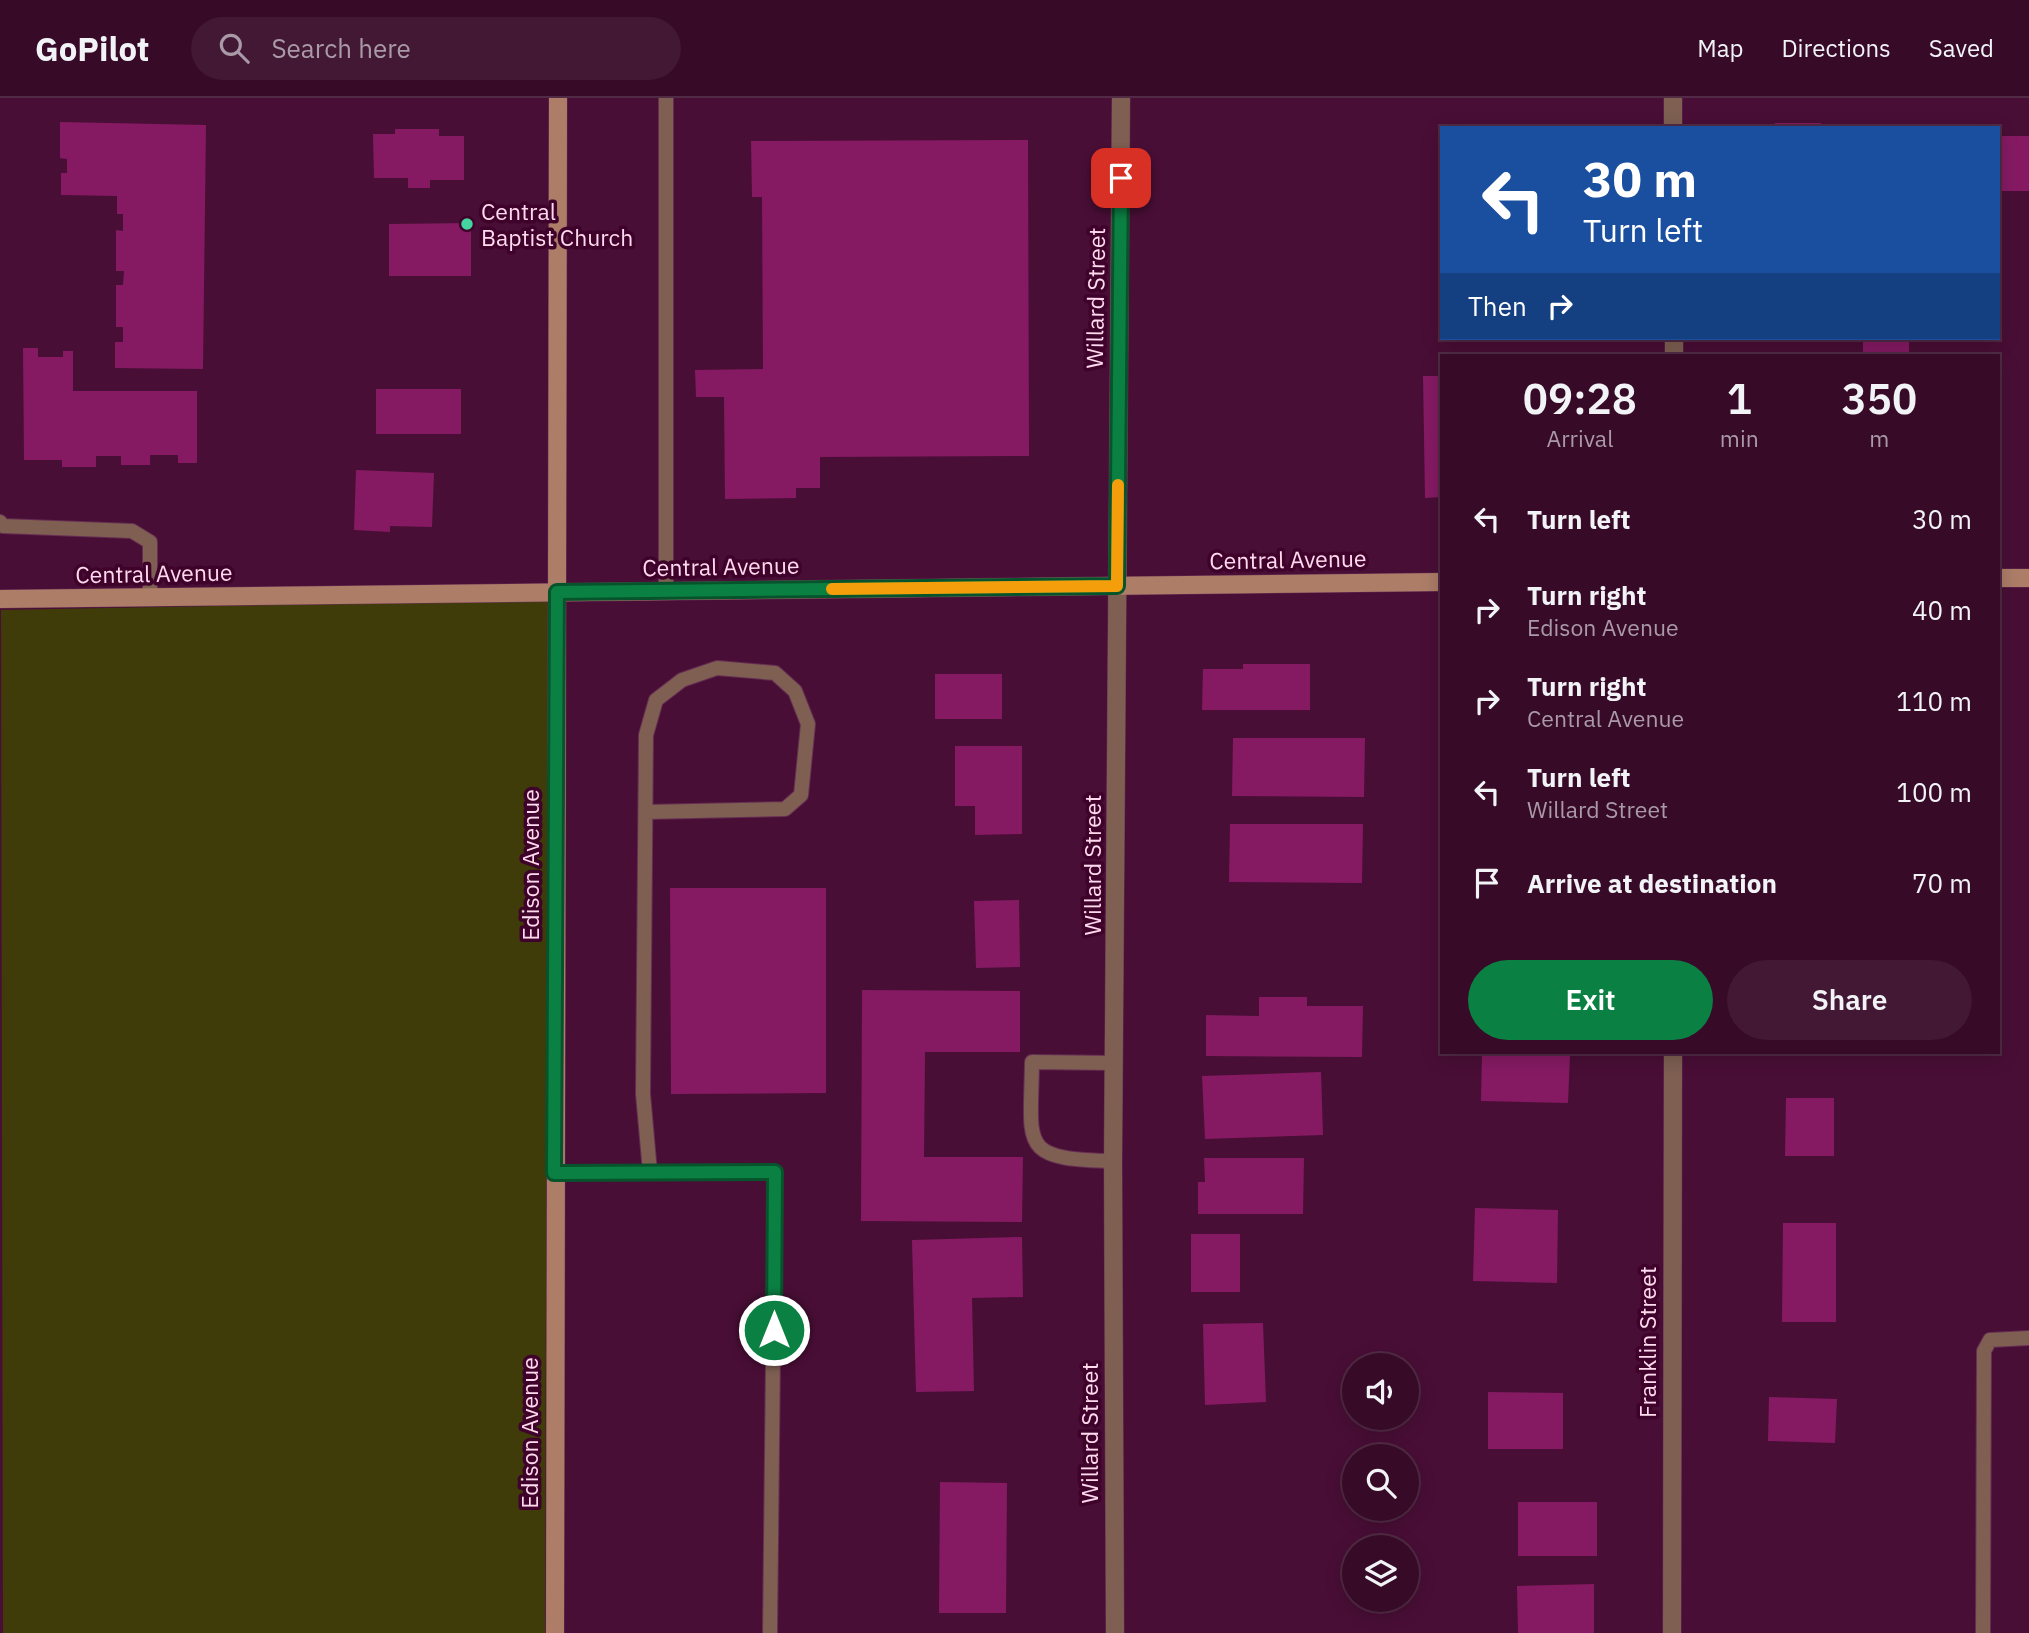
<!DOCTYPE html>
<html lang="en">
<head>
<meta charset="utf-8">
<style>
	:root { --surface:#370a28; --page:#421834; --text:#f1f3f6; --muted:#aa9aa8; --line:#512b45; --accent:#0b8043 }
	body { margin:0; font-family:"IBM Plex Sans",sans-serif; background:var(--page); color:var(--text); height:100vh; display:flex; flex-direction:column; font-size:26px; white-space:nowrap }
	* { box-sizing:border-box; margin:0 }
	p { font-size:23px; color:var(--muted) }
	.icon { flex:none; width:38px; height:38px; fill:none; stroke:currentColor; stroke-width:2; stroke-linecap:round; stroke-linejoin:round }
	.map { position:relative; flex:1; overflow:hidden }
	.details { position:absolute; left:1440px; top:256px; width:560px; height:700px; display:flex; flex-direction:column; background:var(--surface); border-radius:0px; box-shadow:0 4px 18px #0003,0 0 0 2px var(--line) }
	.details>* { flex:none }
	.banner { position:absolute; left:1440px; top:28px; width:560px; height:214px; border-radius:0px; box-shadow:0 4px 18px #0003,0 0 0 2px var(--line); background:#1a4fa0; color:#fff; overflow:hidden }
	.controls { position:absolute; left:1342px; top:1255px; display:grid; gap:14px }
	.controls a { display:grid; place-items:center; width:77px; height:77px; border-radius:50%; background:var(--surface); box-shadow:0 4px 18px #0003,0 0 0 2px var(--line); font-size:35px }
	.pin { position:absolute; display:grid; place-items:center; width:60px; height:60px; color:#fff; margin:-30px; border-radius:14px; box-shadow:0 4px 10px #0006 }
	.me { position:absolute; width:77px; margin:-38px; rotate:0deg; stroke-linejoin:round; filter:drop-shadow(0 0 5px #0008) }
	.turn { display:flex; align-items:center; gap:24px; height:147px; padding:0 28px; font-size:32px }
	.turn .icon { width:91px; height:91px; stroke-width:2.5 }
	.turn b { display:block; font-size:49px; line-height:60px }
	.then { display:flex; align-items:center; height:66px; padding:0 28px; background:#0003; gap:14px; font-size:26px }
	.eta { display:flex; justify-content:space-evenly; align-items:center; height:119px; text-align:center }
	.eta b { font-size:42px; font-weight:600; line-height:49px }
	.button { display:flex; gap:14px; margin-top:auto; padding:14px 28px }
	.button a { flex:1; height:80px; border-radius:42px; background:var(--accent); color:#fff; font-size:28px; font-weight:600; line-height:80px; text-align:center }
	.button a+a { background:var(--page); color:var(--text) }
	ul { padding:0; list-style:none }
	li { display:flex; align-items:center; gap:21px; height:91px; padding:0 28px }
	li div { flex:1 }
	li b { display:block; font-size:26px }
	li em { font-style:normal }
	header { display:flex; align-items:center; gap:42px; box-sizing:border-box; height:98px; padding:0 35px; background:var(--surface); border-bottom:2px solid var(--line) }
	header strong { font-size:33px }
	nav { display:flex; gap:38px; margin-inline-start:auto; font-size:24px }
	.search { width:490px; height:63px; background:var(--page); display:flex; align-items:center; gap:18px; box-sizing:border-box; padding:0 24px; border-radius:38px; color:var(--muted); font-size:26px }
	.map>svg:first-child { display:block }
	.green { fill:#403c09 }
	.building { fill:#851a63 }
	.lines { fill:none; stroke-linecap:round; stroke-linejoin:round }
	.lane-casing { stroke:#662e53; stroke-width:16 }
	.street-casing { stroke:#662e53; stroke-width:19 }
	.secondary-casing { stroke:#662e53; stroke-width:19 }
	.lane { stroke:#7e5f52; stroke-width:14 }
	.street { stroke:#7e5f52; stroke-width:18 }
	.secondary { stroke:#ad7d68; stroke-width:18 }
	.route-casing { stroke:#07532c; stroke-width:18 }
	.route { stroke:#0b8043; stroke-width:12 }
	.slow { stroke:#f59e0b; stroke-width:12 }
	.poi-dot { fill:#44d49f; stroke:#3e022b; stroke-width:2.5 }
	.labels { text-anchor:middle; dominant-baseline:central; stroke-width:7; stroke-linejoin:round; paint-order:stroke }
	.poi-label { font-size:23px; fill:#ffd9ed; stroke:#3e022b; text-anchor:start }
	.street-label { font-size:23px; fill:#ffd9ed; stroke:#3e022b }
</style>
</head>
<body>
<header>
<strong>GoPilot</strong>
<div class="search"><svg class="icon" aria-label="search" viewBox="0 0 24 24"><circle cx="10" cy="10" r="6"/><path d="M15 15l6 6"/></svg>Search here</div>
<nav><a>Map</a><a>Directions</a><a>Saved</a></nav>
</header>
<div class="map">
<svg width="2029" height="1535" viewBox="0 0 2029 1535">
	<rect width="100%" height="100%" fill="#490e36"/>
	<polygon class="green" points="548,502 545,1535 3,1535 1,512"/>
	<g class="building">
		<polygon points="60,24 206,27 203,271 115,270 115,244 123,244 123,229 116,229 116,187 123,187 124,173 116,173 116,132 123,133 123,116 117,116 117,98 61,97 61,75 67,75 67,61 60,60"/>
		<rect x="1775" y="25" width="46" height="5"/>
		<polygon points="395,31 439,31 439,38 464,38 464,82 430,82 430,90 408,90 408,80 374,80 373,36 395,36"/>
		<rect x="1998" y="38" width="31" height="55"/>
		<polygon points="1028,42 1029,358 820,359 820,390 796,390 796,400 725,401 724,299 696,299 695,272 763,271 762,99 752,99 751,43"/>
		<polygon points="471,125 471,178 389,178 389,126"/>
		<rect x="1863" y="240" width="46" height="17"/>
		<polygon points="23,250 38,250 38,259 63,259 63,253 73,253 73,293 197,293 197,365 178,365 178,357 150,357 150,367 121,367 121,358 96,358 96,369 62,369 62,362 24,362"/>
		<polygon points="1423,278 1442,278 1442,399 1425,400"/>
		<rect x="376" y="291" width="85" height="45"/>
		<polygon points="356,372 434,375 432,429 390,428 390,434 354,432"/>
		<polygon points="1243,566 1310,566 1310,612 1202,612 1203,571 1243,571"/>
		<rect x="935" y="576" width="67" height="45"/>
		<polygon points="1233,640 1365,640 1364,699 1232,698"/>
		<polygon points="955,648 1022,648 1022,736 975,737 975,708 955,708"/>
		<polygon points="1230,726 1363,726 1362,785 1229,784"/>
		<polygon points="670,790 826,790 826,995 671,996"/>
		<polygon points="1019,802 1020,869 976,870 974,803"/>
		<polygon points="862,892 1020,893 1020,954 925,954 924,1059 1023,1059 1022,1124 861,1123"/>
		<polygon points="1259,899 1307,899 1307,908 1363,908 1362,959 1206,958 1206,917 1259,918"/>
		<polygon points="1482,954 1570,957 1568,1005 1481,1003"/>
		<polygon points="1321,974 1323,1037 1205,1041 1202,978"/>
		<polygon points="1786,1000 1834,1000 1834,1058 1785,1058"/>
		<polygon points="1204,1060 1304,1060 1303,1116 1198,1116 1198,1084 1205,1084"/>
		<polygon points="1475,1110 1558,1112 1557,1185 1473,1183"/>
		<polygon points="1783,1125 1836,1125 1836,1224 1782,1224"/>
		<rect x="1191" y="1136" width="49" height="58"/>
		<polygon points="1022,1139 1023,1199 972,1200 974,1293 916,1294 912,1142"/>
		<polygon points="1263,1225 1266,1304 1205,1307 1203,1226"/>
		<polygon points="1488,1294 1563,1295 1563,1351 1488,1351"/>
		<polygon points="1769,1299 1837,1301 1835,1345 1768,1343"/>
		<polygon points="940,1384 1007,1385 1006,1515 939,1515"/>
		<rect x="1518" y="1404" width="79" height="54"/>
		<polygon points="1594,1486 1594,1535 1518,1535 1517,1488"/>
	</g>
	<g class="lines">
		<g class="lane-casing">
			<g id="lane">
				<polyline points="666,0 666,493"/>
				<polyline points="0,424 3,428 132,433 150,444 150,499"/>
				<polyline points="646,714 785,711 801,697 808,626 795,593 775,575 717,570 682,582 656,602 646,637 643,996 650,1074"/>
				<path d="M1113,1063C1018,1061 1031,1049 1032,964L1115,965"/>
				<polyline points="554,1075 775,1074 770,1535"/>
				<polyline points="1983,1535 1984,1253 1990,1242 2029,1240"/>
			</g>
		</g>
		<g class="street-casing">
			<g id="street">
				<polyline points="1673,0 1673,30"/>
				<polyline points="1674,240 1674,257"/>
				<polyline points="1115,1535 1113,1063 1121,0"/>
				<polyline points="1672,1535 1673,954"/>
			</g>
		</g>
		<g class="secondary-casing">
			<g id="secondary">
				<polyline points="1998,480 2029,480"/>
				<polyline points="0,501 1442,484"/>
				<polyline points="555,1535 558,0"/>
			</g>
		</g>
		<use href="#lane" class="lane"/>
		<use href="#street" class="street"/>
		<use href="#secondary" class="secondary"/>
	</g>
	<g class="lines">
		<g class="route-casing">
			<polyline id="route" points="774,1232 775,1074 554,1075 557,494 1117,488 1121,80"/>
		</g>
		<use href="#route" class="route"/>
		<polyline class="slow" points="832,491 1117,488 1118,387"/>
	</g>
	<circle class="poi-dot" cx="467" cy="126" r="7"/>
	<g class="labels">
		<g class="poi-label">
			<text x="481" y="113">Central<tspan x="481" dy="26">Baptist Church</tspan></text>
		</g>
		<g class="street-label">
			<text transform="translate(1095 200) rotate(-89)">Willard Street</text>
			<text transform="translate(1288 461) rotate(-1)">Central Avenue</text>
			<text transform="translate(721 468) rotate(-1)">Central Avenue</text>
			<text transform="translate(154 475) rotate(-1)">Central Avenue</text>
			<text transform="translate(530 767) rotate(-90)">Edison Avenue</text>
			<text transform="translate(1092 767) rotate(-90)">Willard Street</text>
			<text transform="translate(1647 1244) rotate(-90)">Franklin Street</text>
			<text transform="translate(529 1335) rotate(-90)">Edison Avenue</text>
			<text transform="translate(1089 1335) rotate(-90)">Willard Street</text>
		</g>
	</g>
</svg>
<div class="controls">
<a><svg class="icon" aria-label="sound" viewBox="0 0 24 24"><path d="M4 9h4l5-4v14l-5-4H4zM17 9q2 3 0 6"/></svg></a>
<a><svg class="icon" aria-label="search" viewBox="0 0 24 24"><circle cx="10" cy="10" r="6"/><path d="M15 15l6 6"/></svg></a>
<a><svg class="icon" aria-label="layers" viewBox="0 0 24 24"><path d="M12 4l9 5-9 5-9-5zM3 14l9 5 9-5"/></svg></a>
</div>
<div class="pin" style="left:1121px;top:80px;background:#d93025"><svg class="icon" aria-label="arrive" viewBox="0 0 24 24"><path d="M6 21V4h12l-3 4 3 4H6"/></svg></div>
<svg class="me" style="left:774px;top:1232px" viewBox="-20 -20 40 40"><circle r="17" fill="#0b8043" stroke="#fff" stroke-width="3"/><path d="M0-11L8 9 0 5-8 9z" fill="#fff"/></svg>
<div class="banner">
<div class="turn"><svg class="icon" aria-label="left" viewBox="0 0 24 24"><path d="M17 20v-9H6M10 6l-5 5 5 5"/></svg><div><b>30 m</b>Turn left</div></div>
<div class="then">Then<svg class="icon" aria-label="right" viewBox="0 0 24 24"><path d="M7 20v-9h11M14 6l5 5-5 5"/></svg></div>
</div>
<section class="details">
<div class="eta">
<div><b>09:28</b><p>Arrival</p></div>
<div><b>1</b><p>min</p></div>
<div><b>350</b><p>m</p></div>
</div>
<ul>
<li><svg class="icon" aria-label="left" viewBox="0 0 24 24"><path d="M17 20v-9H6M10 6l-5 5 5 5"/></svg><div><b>Turn left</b></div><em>30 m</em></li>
<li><svg class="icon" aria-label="right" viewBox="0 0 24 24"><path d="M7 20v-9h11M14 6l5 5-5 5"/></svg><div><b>Turn right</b><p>Edison Avenue</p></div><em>40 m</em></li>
<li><svg class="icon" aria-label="right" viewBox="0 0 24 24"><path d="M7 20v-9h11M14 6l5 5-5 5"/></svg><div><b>Turn right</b><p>Central Avenue</p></div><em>110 m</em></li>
<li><svg class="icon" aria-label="left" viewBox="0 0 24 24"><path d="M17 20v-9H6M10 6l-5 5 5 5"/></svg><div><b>Turn left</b><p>Willard Street</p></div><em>100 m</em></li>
<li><svg class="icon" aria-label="arrive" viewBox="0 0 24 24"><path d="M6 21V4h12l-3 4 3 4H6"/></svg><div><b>Arrive at destination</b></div><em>70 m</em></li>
</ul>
<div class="button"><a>Exit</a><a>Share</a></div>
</section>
</div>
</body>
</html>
